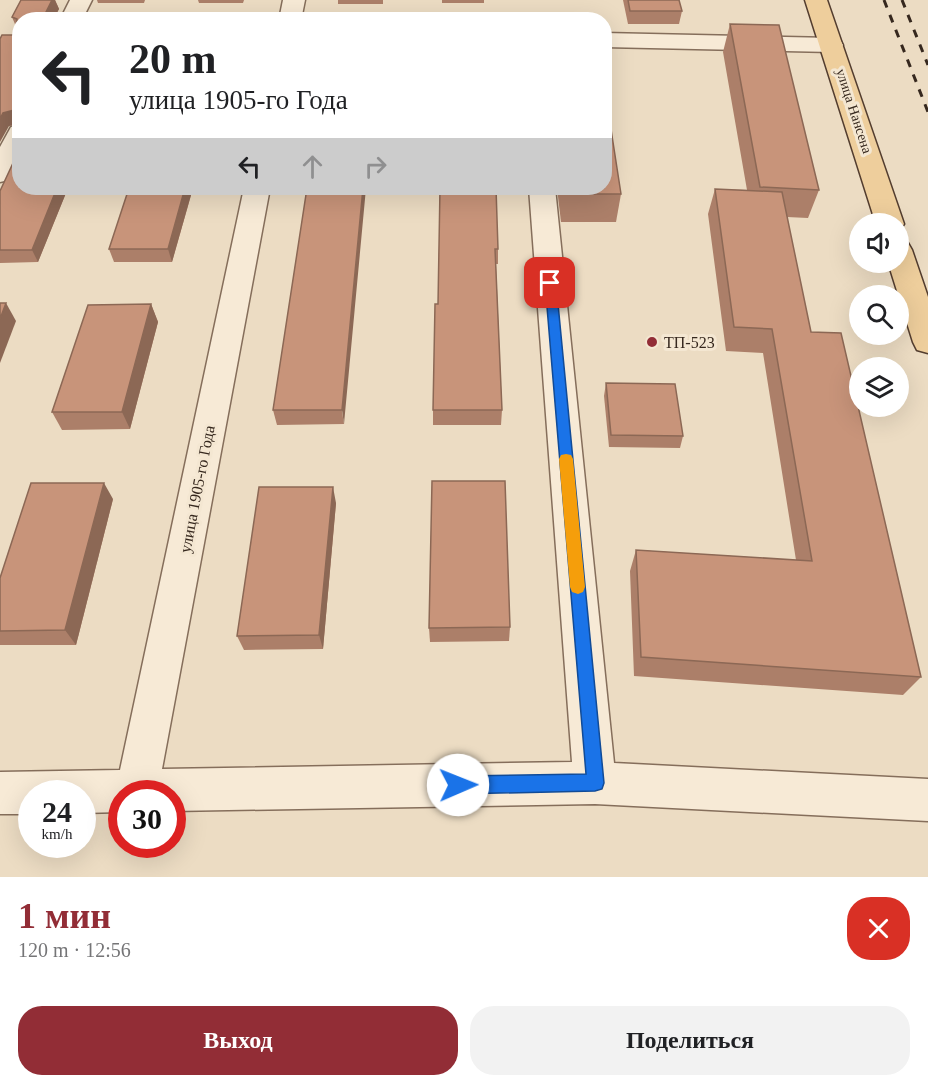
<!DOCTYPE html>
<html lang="ru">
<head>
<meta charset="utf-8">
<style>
	:root { --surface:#fff; --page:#f2f2f2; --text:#202124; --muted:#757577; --accent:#922d36 }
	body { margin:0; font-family:"Times New Roman",serif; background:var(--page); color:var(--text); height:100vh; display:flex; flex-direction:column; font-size:22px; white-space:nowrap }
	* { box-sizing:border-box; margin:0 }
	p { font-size:20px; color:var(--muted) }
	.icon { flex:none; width:33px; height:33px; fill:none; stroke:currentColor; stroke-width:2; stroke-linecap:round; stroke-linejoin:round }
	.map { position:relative; height:877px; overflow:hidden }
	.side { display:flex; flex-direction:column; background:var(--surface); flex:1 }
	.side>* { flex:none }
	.top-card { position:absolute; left:12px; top:12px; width:600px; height:183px; border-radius:24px; box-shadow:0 6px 24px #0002; background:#fff; color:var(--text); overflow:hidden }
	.controls { position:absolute; left:849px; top:213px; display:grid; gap:12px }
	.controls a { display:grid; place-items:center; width:60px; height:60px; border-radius:50%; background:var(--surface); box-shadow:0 6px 24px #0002; font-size:30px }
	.speed { position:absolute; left:18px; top:780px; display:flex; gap:12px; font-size:30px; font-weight:700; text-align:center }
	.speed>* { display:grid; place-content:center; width:78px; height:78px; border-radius:50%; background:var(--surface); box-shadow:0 6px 24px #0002; line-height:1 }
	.speed small { font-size:15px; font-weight:400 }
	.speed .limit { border:9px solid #d22; background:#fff; color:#111 }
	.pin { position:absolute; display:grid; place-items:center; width:51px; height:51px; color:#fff; margin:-26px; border-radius:12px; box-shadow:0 3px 9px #0006 }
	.me { position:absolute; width:66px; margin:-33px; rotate:89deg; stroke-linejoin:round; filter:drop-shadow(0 0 4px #0008) }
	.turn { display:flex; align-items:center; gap:21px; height:126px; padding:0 18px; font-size:27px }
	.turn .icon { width:78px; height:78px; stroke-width:2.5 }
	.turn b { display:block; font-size:42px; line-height:51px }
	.lanes { display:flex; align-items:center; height:57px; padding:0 18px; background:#0003; justify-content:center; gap:30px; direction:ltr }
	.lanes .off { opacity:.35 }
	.round { display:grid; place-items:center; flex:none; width:63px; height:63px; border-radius:24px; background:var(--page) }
	.overview { display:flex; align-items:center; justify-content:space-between; height:102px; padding:0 18px }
	h1 { font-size:36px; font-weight:600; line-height:45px; color:var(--accent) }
	.cta { display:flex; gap:12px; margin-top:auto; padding:12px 18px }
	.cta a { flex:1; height:69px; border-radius:24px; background:var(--accent); color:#fff; font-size:24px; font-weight:600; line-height:69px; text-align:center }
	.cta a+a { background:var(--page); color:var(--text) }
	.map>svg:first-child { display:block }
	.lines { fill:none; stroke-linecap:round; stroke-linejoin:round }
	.street-casing { stroke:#856e5b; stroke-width:3 }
	.primary-casing { stroke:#533d2f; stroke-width:3 }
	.street { fill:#f7ead6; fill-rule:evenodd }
	.primary { fill:#eece9c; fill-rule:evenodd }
	.rail { stroke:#36281e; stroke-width:3; stroke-dasharray:8 8; stroke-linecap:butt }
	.wall { fill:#ac7f69 }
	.shaded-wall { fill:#8c6855 }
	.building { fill:#c8947a; stroke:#8c6855; stroke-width:1.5 }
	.route { fill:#1a73e8; stroke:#114b97; stroke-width:1.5 }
	.slow { fill:#f59e0b }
	.poi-dot { fill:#922d36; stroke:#f4e7d2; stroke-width:2 }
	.labels { text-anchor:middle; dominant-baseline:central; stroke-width:6; stroke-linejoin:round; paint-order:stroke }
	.far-street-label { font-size:14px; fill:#36281e; stroke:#f4e7d2 }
	.poi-label { font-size:16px; fill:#36281e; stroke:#f4e7d2; text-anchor:start }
	.street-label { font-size:16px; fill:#36281e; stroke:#f4e7d2 }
</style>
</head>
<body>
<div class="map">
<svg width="928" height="877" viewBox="0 0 928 877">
	<rect width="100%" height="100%" fill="#ecdcc3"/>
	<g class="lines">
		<g class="street-casing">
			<g id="street">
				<polygon points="70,0 92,0 82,20 60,20"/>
				<polygon points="283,0 305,0 301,20 279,20"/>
				<polygon points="604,33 832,38 840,40 843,45 840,50 832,52 604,47"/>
				<polygon points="20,125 20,160 9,180 0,182 0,147 11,127"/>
				<polygon points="244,188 270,188 162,769 572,762 529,188 555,188 614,763 928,779 928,821 595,804 172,811 172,794 122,794 122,812 82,813 82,794 32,794 32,814 0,814 0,772 120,770"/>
			</g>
		</g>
		<g class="primary-casing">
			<g id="primary">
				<polygon points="805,0 827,0 904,224 900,230 898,224 876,224"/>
				<polygon points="898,241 908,243 912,250 928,297 928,353 917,350 913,342 888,262 898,262"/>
			</g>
		</g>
		<use href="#street" class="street"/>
		<use href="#primary" class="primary"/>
		<g class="rail">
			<polyline points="884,0 928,112"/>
			<polyline points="902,0 928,65"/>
		</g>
	</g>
	<g class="wall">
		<polygon points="21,0 55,0 59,9 53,20 20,20 20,138 16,131 17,124 9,126 17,29 12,17"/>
		<polygon points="97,0 145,0 144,3 98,3"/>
		<polygon points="198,0 244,0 243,3 199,3"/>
		<rect x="338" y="0" width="45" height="4"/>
		<rect x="442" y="0" width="42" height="3"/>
		<polygon points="623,0 679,0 682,11 679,24 628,24"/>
		<polygon points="730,24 819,190 808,218 787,217 811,332 921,677 903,695 634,676 630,571 636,550 796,560 763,353 726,351 708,214 715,189 747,190 723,52"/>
		<polygon points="20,188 68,188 38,262 0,263 0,191"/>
		<polygon points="193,188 172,262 114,262 109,249"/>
		<polygon points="307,188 344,424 277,425 273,410"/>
		<polygon points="440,188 498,249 498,264 496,264 502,410 501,425 433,425 433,410 438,304"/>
		<polygon points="557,188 604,188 621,194 616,222 561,222"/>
		<polygon points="151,304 158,322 130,429 62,430 52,412"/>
		<polygon points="606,383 683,436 680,448 609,447 604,396"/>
		<polygon points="113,499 76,645 0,645 0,578"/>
		<polygon points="336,503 323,649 244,650 237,636"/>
		<polygon points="510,627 509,641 430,642 429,628"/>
	</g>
	<g class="shaded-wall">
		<polygon points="52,0 55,0 59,9 53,20 42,20"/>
		<polygon points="14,110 20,123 9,126 0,142 0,119 3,113"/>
		<polygon points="57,188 68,188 38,262 32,250"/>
		<polygon points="185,188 193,188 172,262 168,249"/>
		<polygon points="363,188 366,188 344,424 342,410"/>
		<polygon points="6,303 16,321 0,363 0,319"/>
		<polygon points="151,304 158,322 130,429 122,412"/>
		<polygon points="104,483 113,499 76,645 65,630"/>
		<polygon points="333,487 336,503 323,649 319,635"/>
	</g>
	<g class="building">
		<polygon points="21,0 52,0 42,20 20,20 20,131 16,131 17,112 14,110 3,113 0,119 0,39 2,35 16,35 17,19 12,17"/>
		<polygon points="628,0 679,0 682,11 630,11"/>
		<polygon points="730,24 779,25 819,190 760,187"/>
		<polygon points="604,84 621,194 564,194 563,188 604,188"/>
		<polygon points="20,148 20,188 57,188 32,250 0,250 0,191"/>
		<polygon points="129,188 185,188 168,249 109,249"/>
		<polygon points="307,188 363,188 342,410 273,410"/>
		<polygon points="440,188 496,188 498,249 495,249 502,410 433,410 435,304 438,304"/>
		<polygon points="715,189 782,192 811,332 841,333 921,677 641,657 636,550 812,561 772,329 734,327"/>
		<polygon points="0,303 6,303 0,319"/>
		<polygon points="151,304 122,412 52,412 88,305"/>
		<polygon points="606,383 675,384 683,436 611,435"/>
		<polygon points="432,481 505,481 510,627 429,628"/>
		<polygon points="31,483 104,483 65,630 0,631 0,578"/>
		<polygon points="259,487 333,487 319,635 237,636"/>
	</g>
	<polygon class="route" points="550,279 556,283 604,783 602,789 595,791 458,794 452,791 449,785 452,779 458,776 586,774 545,283"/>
	<polygon class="slow" points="566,454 571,455 573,459 585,587 583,592 578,594 572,592 570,587 559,459 561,455"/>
	<circle class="poi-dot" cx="652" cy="342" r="6"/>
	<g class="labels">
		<g class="far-street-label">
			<text transform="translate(854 111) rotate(72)">улица Нансена</text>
		</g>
		<g class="poi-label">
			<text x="664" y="342">ТП-523</text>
		</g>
		<g class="street-label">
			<text transform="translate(197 489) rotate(-79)">улица 1905-го Года</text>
		</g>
	</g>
</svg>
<div class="controls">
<a><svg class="icon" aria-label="sound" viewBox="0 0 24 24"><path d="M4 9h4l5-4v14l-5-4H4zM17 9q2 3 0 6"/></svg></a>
<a><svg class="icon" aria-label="search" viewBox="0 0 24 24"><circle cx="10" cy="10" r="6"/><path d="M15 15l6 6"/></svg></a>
<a><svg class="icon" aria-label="layers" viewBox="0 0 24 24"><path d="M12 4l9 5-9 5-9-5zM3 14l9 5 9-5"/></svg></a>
</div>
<div class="speed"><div>24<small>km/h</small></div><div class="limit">30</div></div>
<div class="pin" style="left:550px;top:283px;background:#d93025"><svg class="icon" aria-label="arrive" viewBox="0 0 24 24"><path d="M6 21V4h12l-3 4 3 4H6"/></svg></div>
<svg class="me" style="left:458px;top:785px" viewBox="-20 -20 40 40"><circle r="19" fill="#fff"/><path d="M0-13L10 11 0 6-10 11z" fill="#1a73e8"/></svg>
<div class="top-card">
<div class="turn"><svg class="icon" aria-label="left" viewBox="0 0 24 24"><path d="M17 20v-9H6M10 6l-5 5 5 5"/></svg><div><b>20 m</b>улица 1905-го Года</div></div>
<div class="lanes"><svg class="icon" aria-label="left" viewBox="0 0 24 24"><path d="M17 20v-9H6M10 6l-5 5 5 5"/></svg><svg class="icon off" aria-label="ahead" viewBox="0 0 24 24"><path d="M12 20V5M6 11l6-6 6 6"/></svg><svg class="icon off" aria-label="right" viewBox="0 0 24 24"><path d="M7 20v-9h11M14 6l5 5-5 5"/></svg></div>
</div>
</div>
<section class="side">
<div class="overview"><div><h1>1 мин</h1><p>120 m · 12:56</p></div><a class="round" style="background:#d93025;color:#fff"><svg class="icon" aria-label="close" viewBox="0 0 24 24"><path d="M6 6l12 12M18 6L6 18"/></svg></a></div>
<div class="cta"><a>Выход</a><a>Поделиться</a></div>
</section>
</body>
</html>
